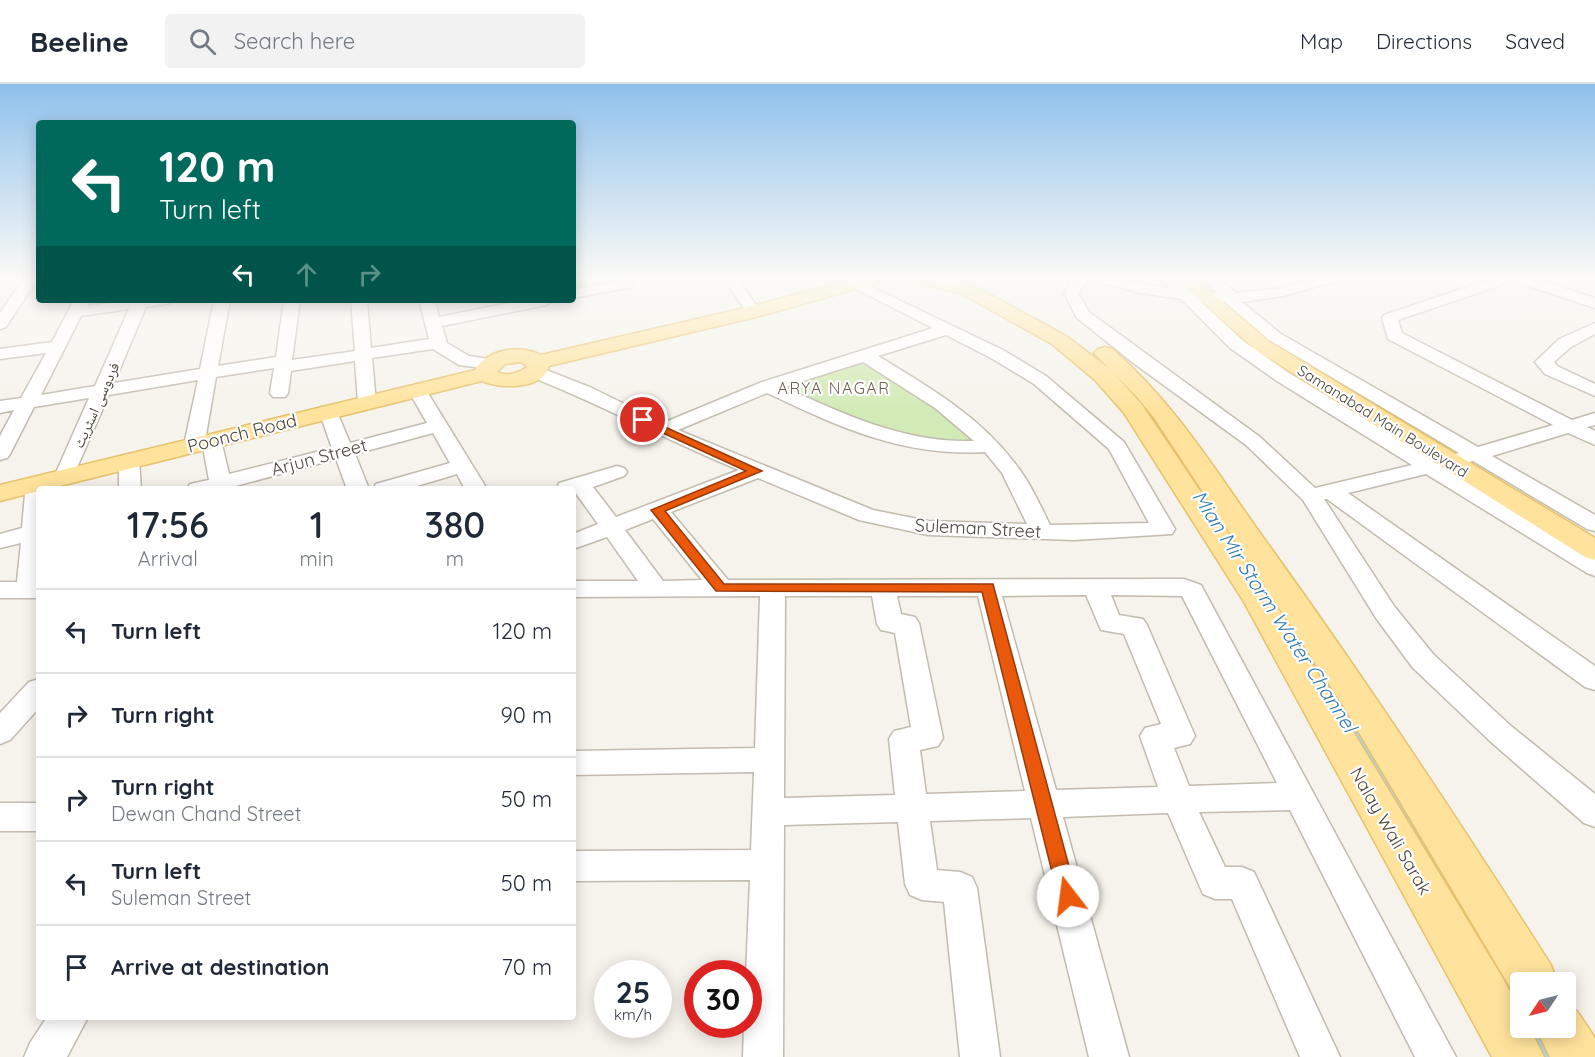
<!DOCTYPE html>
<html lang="en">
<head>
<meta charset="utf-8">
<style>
	:root { --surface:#fff; --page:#f2f2f3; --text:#1f2937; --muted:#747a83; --line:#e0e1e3 }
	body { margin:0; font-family:Quicksand,"Noto Naskh Arabic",sans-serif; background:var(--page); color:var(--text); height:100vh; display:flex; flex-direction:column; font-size:22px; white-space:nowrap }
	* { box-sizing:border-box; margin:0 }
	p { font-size:20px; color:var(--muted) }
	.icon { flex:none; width:33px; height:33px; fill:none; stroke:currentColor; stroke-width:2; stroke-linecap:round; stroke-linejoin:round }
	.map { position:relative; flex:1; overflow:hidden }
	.side { position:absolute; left:36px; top:402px; width:540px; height:534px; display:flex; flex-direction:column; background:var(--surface); border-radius:6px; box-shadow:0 3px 15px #0003 }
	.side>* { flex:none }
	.banner { position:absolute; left:36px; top:36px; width:540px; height:183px; border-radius:6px; box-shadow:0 3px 15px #0003; background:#00695c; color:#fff; overflow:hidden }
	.needle { width:39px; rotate:235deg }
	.buttons { position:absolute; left:1510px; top:888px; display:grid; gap:12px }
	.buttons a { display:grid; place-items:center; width:66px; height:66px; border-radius:6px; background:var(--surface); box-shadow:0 3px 15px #0003; font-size:30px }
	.speed { position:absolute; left:594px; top:876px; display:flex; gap:12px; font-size:30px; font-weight:700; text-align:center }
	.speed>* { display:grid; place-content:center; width:78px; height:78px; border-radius:50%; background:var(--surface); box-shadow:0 3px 15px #0003; line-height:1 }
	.speed small { font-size:15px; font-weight:400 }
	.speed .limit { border:9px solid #d22; background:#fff; color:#111 }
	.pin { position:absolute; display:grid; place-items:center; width:51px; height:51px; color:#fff; margin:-26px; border:3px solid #fff; border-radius:50%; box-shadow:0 2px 6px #0007 }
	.me { position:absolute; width:66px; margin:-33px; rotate:345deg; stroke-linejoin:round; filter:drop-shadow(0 0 4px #0008) }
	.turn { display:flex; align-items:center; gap:21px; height:126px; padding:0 24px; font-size:27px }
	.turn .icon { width:78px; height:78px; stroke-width:2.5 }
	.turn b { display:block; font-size:42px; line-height:51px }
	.lanes { display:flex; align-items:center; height:57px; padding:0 24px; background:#0003; justify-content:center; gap:30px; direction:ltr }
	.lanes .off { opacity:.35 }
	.eta { display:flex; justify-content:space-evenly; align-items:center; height:102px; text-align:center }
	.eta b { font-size:36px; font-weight:600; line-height:42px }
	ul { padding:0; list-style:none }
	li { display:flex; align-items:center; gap:18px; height:84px; padding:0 24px; border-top:2px solid var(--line) }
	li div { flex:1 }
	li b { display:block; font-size:22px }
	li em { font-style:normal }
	header { display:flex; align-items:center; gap:36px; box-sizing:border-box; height:84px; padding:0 30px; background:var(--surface); border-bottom:2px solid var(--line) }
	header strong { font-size:28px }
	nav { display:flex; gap:33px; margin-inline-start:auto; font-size:21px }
	.search { width:420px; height:54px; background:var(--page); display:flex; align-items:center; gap:15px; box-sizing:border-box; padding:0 21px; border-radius:6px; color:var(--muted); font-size:22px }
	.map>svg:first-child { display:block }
	.green { fill:#d2eab5 }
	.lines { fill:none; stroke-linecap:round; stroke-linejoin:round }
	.stream-far3 { stroke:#a9d4f2; stroke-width:4 }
	.stream-far2 { stroke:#a9d4f2; stroke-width:4.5 }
	.stream-far1 { stroke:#a9d4f2; stroke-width:6 }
	.stream { stroke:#a9d4f2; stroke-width:8 }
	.minor-casing { stroke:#c2bbae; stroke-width:3 }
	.major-casing { stroke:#e6c16a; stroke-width:3 }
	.minor { fill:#fff; fill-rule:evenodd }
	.major { fill:#ffe39c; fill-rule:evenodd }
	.route { fill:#ea580c; stroke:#983908; stroke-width:1.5 }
	.labels { text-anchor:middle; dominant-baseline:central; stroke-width:4.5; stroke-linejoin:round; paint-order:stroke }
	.far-street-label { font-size:15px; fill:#4b4439; stroke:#fff }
	.far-neighbourhood-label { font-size:16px; letter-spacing:1.5px; fill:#6e6250; stroke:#fff }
	.street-label { font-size:18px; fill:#4b4439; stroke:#fff }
	.water-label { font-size:20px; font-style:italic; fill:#2e7ab2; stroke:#fff }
</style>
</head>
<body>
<header>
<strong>Beeline</strong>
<div class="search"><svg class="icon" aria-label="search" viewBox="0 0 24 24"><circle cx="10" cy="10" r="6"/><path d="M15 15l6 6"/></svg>Search here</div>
<nav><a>Map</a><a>Directions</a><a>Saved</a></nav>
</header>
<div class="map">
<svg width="1595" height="973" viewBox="0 0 1595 973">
	<rect width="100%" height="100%" fill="#f6f3ec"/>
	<g class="green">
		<polygon points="573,193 621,193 627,200 573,210"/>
		<polygon points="866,267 986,362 899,352 766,301"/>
	</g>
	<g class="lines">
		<g class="stream-far3">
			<polyline points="1035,235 1055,247"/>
			<polyline points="1117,294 1135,314"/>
		</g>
		<polyline class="stream-far2" points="1141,321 1167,358"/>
		<polyline class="stream-far1" points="1304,566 1387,699"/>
		<g class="stream">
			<polyline points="1386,697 1478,853"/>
			<polyline points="1529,944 1546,973"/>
		</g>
		<g class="minor-casing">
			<g id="minor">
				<polygon points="25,193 39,193 6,243 0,245 0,229"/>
				<polygon points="720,193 737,194 761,228 758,231 748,231 730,204"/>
				<path d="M1076,193H1110L1170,205L1159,193H1174L1190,207L1217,209L1202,193H1217L1236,209L1283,204L1322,193H1343L1341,196L1283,212L1242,218L1281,250L1478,363L1553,341L1388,255L1382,234L1384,231L1497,193H1529L1595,214V224L1513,197L1398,236L1402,249L1572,336L1595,329V341L1587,343L1595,347V361L1568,349L1492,372L1595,431V447L1587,445L1473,377L1447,385L1595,473V492L1587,489L1426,390L1348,409L1595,582V606L1585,603L1327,415H1324L1394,522L1433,570L1511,642L1595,710V743L1584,739L1491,658L1413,584L1376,534L1303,416L1246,361L1132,278L1077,234L1064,209ZM1089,195L1141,209L1181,215L1230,264L1277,297L1412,381L1315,404L1260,353L1089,228L1078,209ZM1200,217L1225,218L1269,256L1459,369L1433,376L1289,289L1242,256Z"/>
				<polygon points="627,196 632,197 634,200 632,203 573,214 573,206"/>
				<path d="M857,196L1003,266L1046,292L1124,358L1175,445L1172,450L1074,456L928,451L859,436L758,394L671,428L728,496L1184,495L1201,501L1456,973H1415L1290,726L1199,728L1225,783H1242L1254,788L1340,973H1300L1232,815H1215L1203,810L1168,729L1063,733L1129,973H1089L1031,734L930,737L937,786L960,788L972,793L977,804L1000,973H960L944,818L922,816L910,811L905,800L898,738L784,741L783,973H743L744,940H748V890H746L750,796L573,797V767L751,766L754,688L573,691V667L755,664L760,512L573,513V497H638L607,453L573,465V450L598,440L575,408L573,409V405H557L559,399L617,382L624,384L627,388L624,392L593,403L616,433L739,386C668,357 601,320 529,292L526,288L529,284H541L592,304L663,339L762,298L933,244L852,203L850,200ZM946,251L991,274L1034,300L1109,365L1149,439L1050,441C1039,419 1029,396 1013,377C978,331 927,302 878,272ZM863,278L935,324L974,357C905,359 845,331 784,303ZM767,309C839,343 903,373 985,368L1002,389L1027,440L928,437L873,426L678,346ZM653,435L702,496L663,497L625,446ZM1086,511L1101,546L1124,550L1161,640L1145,644L1140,652L1158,703L1056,706L1002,512ZM1111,511L1182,512L1277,699L1189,702L1174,664L1190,660L1195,652L1147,541L1143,535L1119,531ZM785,512H872L877,540L881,546L895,549L911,643L894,647L889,655L895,711L784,714ZM897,512H978L1025,707L926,710L920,666L938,662L943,654L919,539L915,533L901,530Z"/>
				<path d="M74,216H90L87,222L131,216H174L171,219L146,223L114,299L200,285L214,216H230L218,282L276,273L284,216H300L292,276L355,267L351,216H367L371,264L429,255L419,216H435L439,233L523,216H554L546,221L442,242L447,259L469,272L496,276L499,280L496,284L490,285L459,281L433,265L372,274L376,318L374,322H360L358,318L355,277L291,287L288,309L285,313H273L270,309L274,284L216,293L206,351L218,352L221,356L229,390L332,364L319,327L321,323H335L350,359L427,339L408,306L411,302H423L426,306L487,405H465L457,390L407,405H373L376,400L450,379L433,349L355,370L369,405H347L336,375L232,403L233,405H187L190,400L209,396L203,363L194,367L187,365L184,361L198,296L109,311L71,397L64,399L57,397L54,393L89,314L34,323L10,370L7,374L0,376V352L14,326L0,329V317L21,314L46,269L0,275V265L52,258ZM129,225L95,302L41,311L81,232Z"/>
				<polygon points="1595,239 1595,250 1571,263 1554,278 1557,282 1595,300 1595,312 1545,290 1535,278 1559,255"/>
				<polygon points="129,370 136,372 139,376 141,405 119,405 119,376 122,372"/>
				<polygon points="37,393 44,395 48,399 47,405 39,405 39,514 0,514 0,498 17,498 21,459 0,464 0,450 22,444 26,399 30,395"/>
				<polygon points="39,595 39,624 10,656 0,660 0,629 29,598"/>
				<rect x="0" y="719" width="39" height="28"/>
				<polygon points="47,933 88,933 67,973 24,973 30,959"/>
			</g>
		</g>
		<g class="major-casing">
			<g id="major">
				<path d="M859,193H887L884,197L760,232L549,282C544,306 499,305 482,297L48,405H39V407L0,417V401L475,286C488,265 519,260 541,271L749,223ZM522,278L527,283C518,289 507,293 497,288L505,280Z"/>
				<polygon points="906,193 958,193 1066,252 1111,286 1142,321 1269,509 1502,893 1521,927 1521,944 1530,944 1544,973 1492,973 1244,518 1124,329 1095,296 1052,260 960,209 909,197"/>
				<polygon points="1174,193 1193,193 1270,258 1595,454 1595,476 1585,473 1256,266"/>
				<path d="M1105,263L1112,265C1175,319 1217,389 1265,456C1365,594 1459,737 1551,881L1557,898H1521V916L1517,915L1344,623L1155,335L1137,313L1094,269L1098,265Z"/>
				<polygon points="1566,922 1577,927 1595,954 1595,973 1550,973 1536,944 1566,944"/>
			</g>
		</g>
		<use href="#minor" class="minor"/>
		<use href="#major" class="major"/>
	</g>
	<linearGradient id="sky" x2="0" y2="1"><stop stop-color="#8fc1ec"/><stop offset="0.59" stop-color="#fbfaf6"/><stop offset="1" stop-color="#fbfaf6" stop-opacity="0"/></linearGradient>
	<rect width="1595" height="329" fill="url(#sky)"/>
	<polygon class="route" points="643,333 762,387 665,427 724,500 993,500 1077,812 1075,818 1068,821 1061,818 1058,812 982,508 716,507 651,426 746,387 639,338 637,336"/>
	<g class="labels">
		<g class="far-street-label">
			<text transform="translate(96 321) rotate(-66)">فردوسی اسٹریٹ</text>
			<text transform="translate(1383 337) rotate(32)">Samanabad Main Boulevard</text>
		</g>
		<g class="far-neighbourhood-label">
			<text x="834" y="304">ARYA NAGAR</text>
		</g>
		<g class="street-label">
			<text transform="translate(242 349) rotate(-14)">Poonch Road</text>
			<text transform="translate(319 373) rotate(-15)">Arjun Street</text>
			<text transform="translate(978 444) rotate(3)">Suleman Street</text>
			<text transform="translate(1391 747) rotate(60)">Nalay Wali Sarak</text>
		</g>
		<g class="water-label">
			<text transform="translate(1275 527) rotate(57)">Mian Mir Storm Water Channel</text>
		</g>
	</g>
</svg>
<div class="buttons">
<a><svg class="needle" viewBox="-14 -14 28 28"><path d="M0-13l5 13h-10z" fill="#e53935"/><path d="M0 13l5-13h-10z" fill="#747a83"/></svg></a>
</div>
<div class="speed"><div>25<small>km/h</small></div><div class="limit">30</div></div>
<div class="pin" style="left:643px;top:336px;background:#d93025"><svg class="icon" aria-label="arrive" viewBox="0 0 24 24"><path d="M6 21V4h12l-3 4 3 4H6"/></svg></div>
<svg class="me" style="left:1068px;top:812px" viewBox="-20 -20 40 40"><circle r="19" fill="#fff"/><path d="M0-13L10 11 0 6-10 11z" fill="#ea580c"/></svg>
<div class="banner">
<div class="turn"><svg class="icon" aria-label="left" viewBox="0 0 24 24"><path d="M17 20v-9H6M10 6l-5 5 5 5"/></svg><div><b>120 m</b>Turn left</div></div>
<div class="lanes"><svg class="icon" aria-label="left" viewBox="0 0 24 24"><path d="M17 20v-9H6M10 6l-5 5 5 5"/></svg><svg class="icon off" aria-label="ahead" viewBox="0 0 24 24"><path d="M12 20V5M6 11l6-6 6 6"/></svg><svg class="icon off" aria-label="right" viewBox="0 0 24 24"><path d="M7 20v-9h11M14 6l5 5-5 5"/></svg></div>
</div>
<section class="side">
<div class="eta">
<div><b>17:56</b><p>Arrival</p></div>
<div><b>1</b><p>min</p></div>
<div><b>380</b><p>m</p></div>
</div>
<ul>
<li><svg class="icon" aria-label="left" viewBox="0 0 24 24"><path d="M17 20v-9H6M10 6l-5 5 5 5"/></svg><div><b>Turn left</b></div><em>120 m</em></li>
<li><svg class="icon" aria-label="right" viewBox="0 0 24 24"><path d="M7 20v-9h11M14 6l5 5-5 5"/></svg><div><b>Turn right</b></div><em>90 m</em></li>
<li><svg class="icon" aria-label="right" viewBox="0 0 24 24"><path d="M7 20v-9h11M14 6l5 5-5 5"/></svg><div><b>Turn right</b><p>Dewan Chand Street</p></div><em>50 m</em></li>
<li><svg class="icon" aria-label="left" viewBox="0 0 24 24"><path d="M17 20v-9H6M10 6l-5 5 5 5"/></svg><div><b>Turn left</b><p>Suleman Street</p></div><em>50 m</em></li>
<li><svg class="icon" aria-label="arrive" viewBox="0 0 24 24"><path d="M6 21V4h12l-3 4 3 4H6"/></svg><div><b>Arrive at destination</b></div><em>70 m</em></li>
</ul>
</section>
</div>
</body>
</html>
